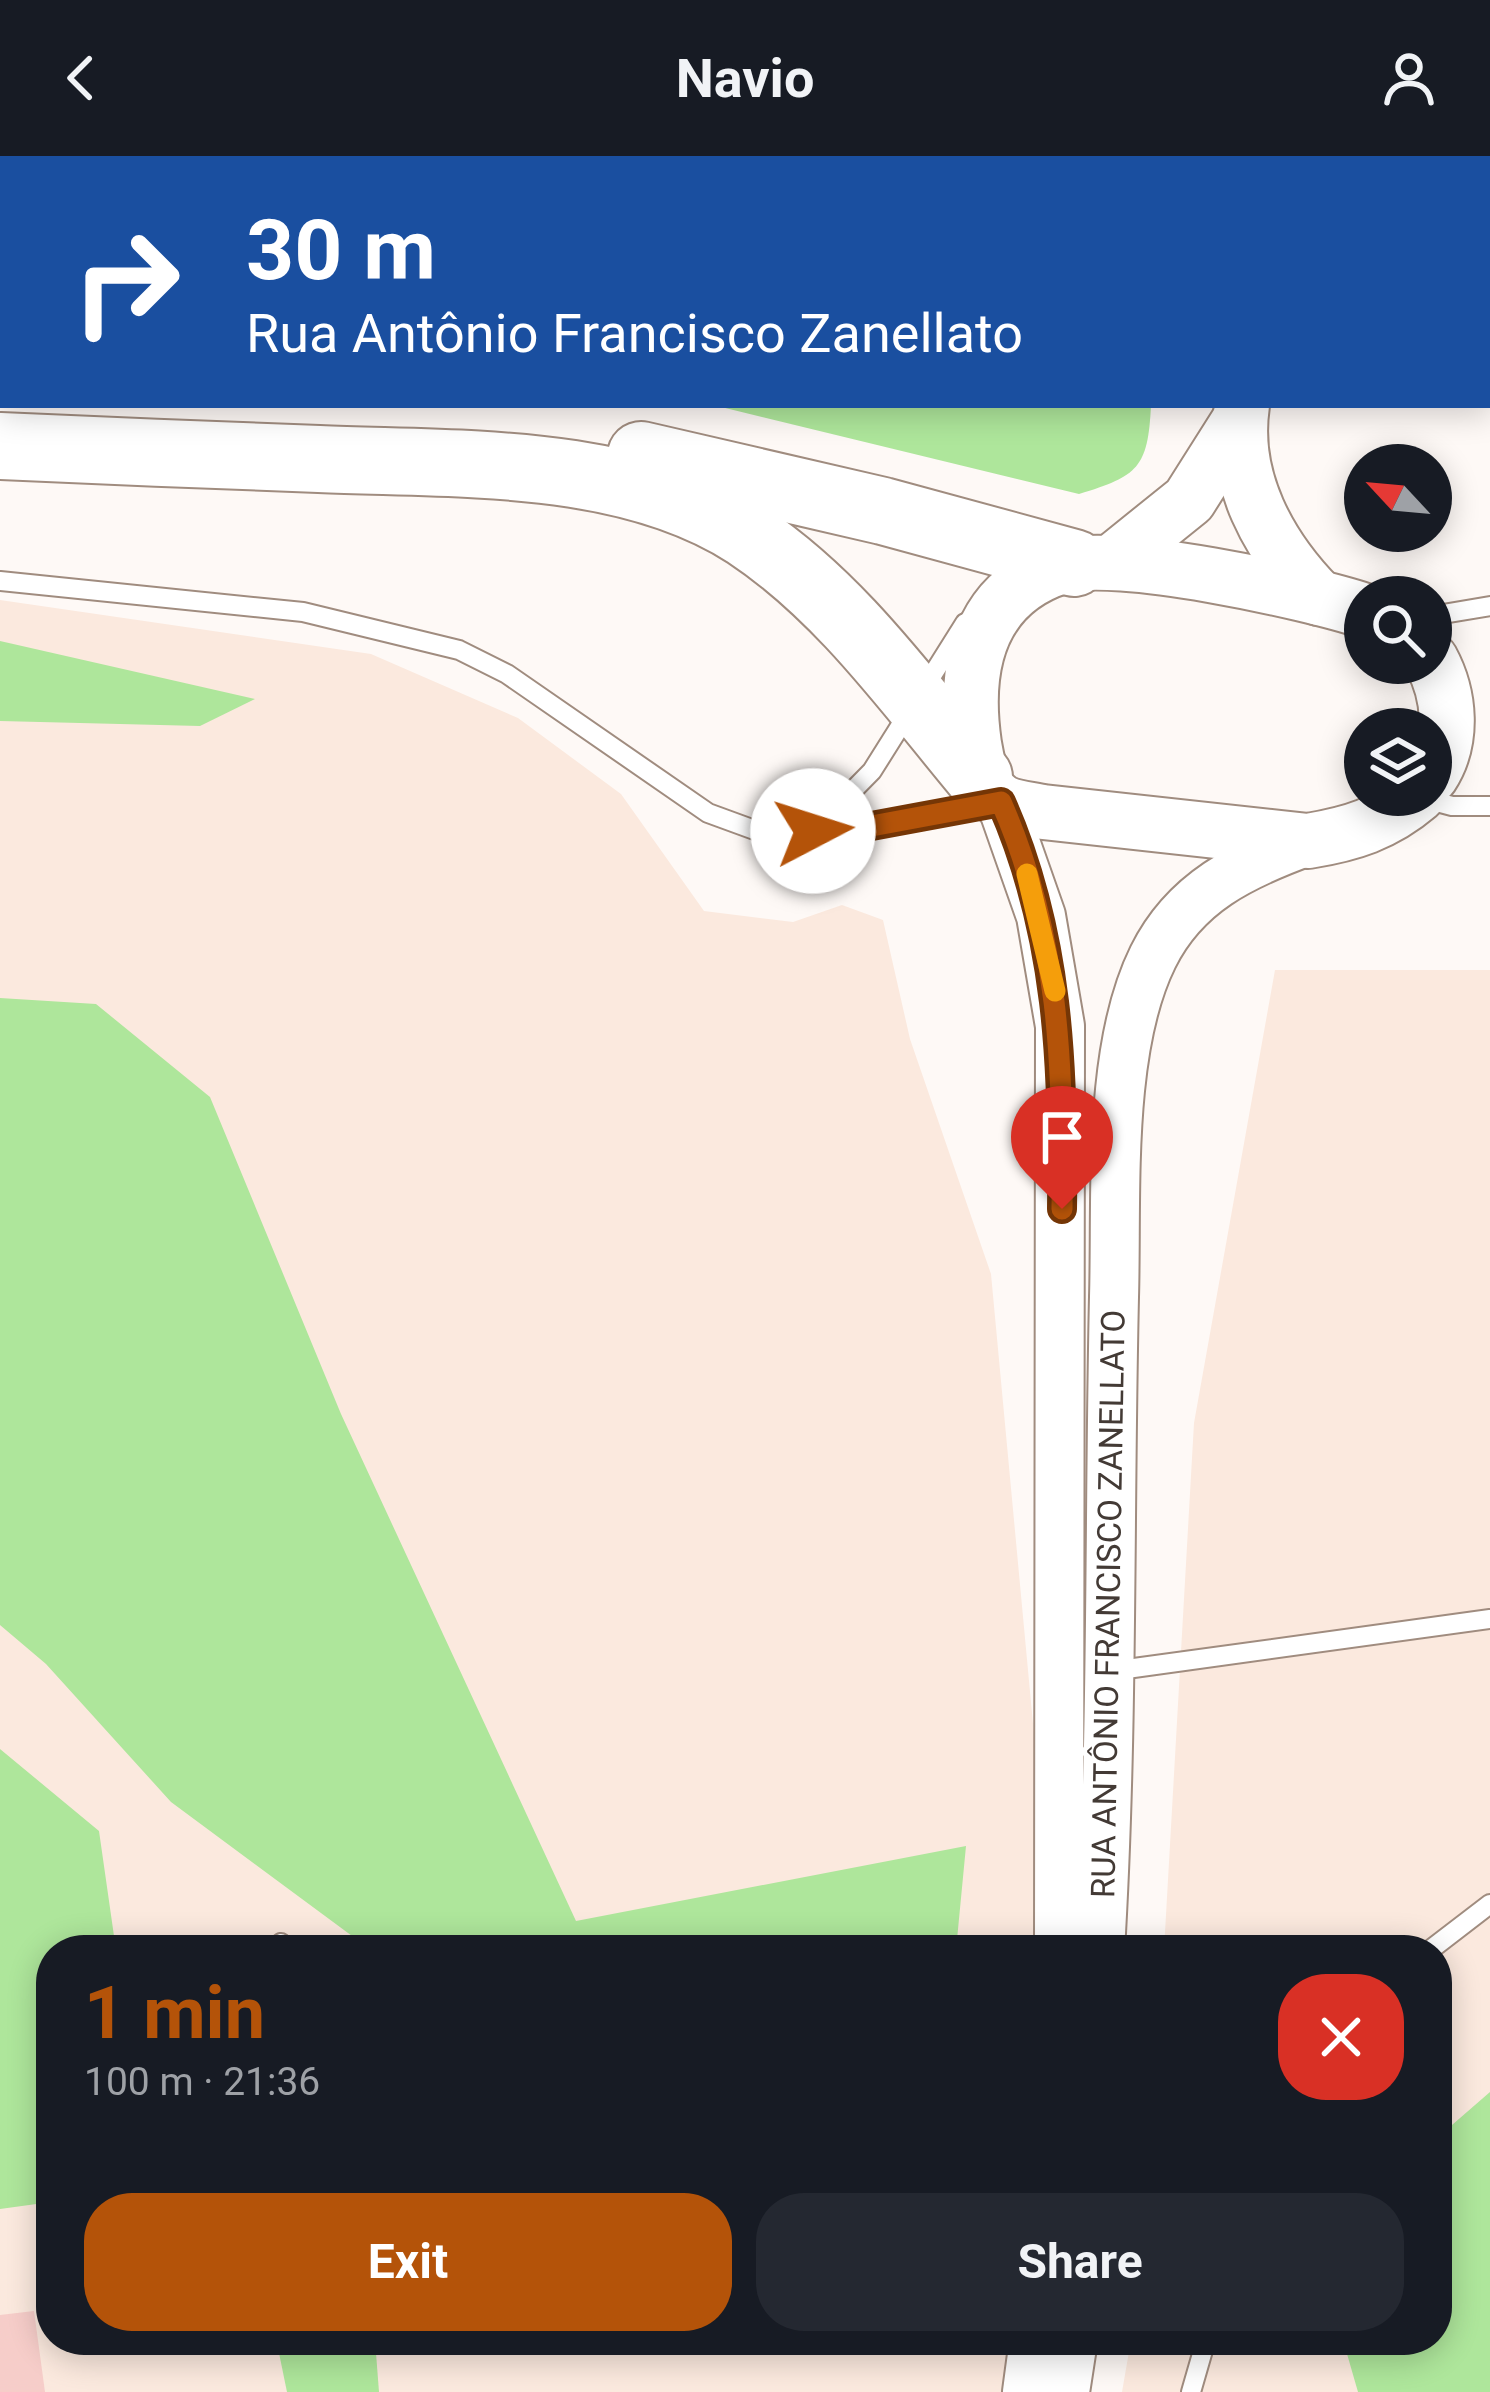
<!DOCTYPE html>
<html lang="en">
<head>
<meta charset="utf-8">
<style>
	:root { --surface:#171b24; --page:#242831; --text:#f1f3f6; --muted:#9ea1a6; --accent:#b45309 }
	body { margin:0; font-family:Roboto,sans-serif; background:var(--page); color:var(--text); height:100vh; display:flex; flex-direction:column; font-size:45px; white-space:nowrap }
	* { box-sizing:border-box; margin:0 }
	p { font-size:39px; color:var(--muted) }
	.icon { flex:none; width:66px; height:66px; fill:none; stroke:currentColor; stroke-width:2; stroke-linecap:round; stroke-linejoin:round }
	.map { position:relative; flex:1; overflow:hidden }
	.drawer { position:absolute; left:36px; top:1779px; width:1416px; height:420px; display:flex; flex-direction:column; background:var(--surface); border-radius:48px; box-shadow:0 6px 30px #0003 }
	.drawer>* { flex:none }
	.hud { position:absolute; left:0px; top:0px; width:1491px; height:252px; box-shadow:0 6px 30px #0003; background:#1a4fa0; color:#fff; overflow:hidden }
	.needle { width:78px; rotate:296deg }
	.fabs { position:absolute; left:1344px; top:288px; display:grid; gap:24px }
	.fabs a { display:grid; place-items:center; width:108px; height:108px; border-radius:50%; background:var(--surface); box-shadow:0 6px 30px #0003; font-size:60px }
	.pin { position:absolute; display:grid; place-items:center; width:102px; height:102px; color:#fff; margin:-123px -51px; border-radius:50% 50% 50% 0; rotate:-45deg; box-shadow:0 0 12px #0007 }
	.pin .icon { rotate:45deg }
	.me { position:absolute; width:132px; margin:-66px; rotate:85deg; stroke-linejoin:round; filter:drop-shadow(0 0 9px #0008) }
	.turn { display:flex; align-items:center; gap:42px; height:252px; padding:0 48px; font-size:54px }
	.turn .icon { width:156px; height:156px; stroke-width:2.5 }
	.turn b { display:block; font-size:84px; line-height:102px }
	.round { display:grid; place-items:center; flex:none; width:126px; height:126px; border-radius:48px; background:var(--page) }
	.head { display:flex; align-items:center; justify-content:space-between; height:204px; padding:0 48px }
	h1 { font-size:72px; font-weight:700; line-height:90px; color:var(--accent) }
	.primary-button { display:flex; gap:24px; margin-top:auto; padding:24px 48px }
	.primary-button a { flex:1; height:138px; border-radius:48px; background:var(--accent); color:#fff; font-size:48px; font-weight:700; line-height:138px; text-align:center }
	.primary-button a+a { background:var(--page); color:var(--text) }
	header { display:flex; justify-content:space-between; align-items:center; height:156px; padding:0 48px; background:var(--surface); font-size:54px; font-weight:700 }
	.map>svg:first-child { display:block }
	.built { fill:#fbe9de }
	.green { fill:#aee69b }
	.building { fill:#f6cdc9 }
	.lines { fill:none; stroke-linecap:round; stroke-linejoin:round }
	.service-casing { stroke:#a08c7f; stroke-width:22 }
	.tertiary-casing { stroke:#a08c7f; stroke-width:52 }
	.secondary-casing { stroke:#a08c7f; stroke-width:58 }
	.motorway-casing { stroke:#a08c7f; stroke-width:70 }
	.service { stroke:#fff; stroke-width:18 }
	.tertiary { stroke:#fff; stroke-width:48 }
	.secondary { stroke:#fff; stroke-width:54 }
	.motorway { stroke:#fff; stroke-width:66 }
	.route-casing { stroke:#753606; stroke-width:30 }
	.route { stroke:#b45309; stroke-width:21 }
	.slow { stroke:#f59e0b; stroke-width:21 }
	.labels { text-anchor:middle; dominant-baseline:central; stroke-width:10; stroke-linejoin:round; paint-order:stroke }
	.street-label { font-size:33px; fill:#433a35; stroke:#fff }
</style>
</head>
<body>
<header><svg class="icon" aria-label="back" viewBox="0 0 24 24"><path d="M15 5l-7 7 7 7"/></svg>Navio<svg class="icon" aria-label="person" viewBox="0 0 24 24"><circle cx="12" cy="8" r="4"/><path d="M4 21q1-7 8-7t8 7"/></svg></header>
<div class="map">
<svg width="1490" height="2236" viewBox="0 0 1490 2236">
	<rect width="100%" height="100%" fill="#fef9f6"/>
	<g class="built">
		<polygon points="0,444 371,498 518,562 621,638 704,755 793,766 842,749 883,764 910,883 991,1118 1042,1664 1041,1794 51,1794 51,2184 1017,2184 1006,2236 0,2236"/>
		<polygon points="1275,814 1490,814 1490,2236 1122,2236 1131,2184 1437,2184 1437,1794 1164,1794 1194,1267"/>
	</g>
	<g class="green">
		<path d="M713,249H1151C1148,312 1138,320 1079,338Z"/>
		<polygon points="0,485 255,543 200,570 0,565"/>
		<polygon points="0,842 96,848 210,941 341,1258 576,1765 966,1690 956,1794 371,1794 171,1646 46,1508 0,1469"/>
		<polygon points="0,1593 99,1675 116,1794 51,1794 51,2046 0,2053"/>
		<polygon points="1490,1936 1490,2236 1358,2236 1343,2184 1437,2184 1437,1982"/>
		<polygon points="303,2184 375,2184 379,2236 287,2236 279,2197"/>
	</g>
	<polygon class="building" points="34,2155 45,2236 0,2236 0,2159"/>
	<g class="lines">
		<g class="service-casing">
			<g id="service">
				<polyline points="0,425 303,456 459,494 507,518 708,657 760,676 850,674 990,648"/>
				<polyline points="1431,460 1490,450"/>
				<polyline points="1422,642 1452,650 1490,650"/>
				<polyline points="813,675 872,615 965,467"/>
				<polyline points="1112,1515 1490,1463"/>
				<polyline points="281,1787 282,1794"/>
				<polyline points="1430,1794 1490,1748"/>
				<polyline points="1191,2236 1206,2184"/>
			</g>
		</g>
		<g class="tertiary-casing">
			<g id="tertiary">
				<polyline points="1001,646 1041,760 1060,870 1059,1794"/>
				<path d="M1100,1794C1113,1577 1109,1359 1114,1141C1117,1039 1107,894 1153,801C1185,736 1242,709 1308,685"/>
				<polyline points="1027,2236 1034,2184"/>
				<polyline points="1065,2236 1073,2184"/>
			</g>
		</g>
		<g class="secondary-casing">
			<g id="secondary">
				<path d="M1242,249C1231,323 1269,391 1319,442"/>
				<polyline points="1112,406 1189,344 1239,265"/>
				<path d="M1365,455C1308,436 1113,393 1060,411C978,437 963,512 974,588C978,609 980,630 999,644C1010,652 1030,653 1043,656L1308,685C1351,678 1384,668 1418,639"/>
				<path d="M1431,504C1450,539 1454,585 1431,620"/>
			</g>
		</g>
		<g class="motorway-casing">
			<g id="motorway">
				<polyline points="422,0 438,3"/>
				<polyline points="1258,0 1274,3"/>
				<polyline points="1488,43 1490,44"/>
				<polyline points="1488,195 1490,196"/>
				<path d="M0,290C106,295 213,299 319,303C457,309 625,300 746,378C840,440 908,536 979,621"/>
				<polyline points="641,299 883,355 1074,407"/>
			</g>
		</g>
		<use href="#service" class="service"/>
		<use href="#tertiary" class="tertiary"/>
		<use href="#secondary" class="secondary"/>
		<use href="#motorway" class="motorway"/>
	</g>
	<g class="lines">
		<g class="route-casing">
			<path id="route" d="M813,675L850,674L1001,646C1059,777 1064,912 1062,1053"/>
		</g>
		<use href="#route" class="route"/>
		<polyline class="slow" points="1027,718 1055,835"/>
	</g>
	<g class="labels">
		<g class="street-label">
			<text transform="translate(1108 1448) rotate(-89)">RUA ANTÔNIO FRANCISCO ZANELLATO</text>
		</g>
	</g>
</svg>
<div class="fabs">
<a><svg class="needle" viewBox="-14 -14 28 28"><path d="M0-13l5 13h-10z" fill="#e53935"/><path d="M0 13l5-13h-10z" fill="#9ea1a6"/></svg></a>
<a><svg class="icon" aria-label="search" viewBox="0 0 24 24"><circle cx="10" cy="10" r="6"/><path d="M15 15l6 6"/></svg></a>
<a><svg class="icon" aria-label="layers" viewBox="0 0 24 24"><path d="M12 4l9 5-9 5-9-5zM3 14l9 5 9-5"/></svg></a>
</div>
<div class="pin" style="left:1062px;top:1053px;background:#d93025"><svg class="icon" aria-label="arrive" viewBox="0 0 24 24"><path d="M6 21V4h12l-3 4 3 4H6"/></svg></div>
<svg class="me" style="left:813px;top:675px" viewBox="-20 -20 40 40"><circle r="19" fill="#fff"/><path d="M0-13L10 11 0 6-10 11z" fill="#b45309"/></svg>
<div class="hud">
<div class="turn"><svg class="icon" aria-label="right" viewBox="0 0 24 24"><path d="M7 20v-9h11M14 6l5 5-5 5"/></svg><div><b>30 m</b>Rua Antônio Francisco Zanellato</div></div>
</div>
<section class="drawer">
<div class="head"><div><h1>1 min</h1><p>100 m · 21:36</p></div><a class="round" style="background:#d93025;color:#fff"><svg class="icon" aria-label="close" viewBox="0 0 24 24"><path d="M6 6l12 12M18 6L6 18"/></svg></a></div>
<div class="primary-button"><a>Exit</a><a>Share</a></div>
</section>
</div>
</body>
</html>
